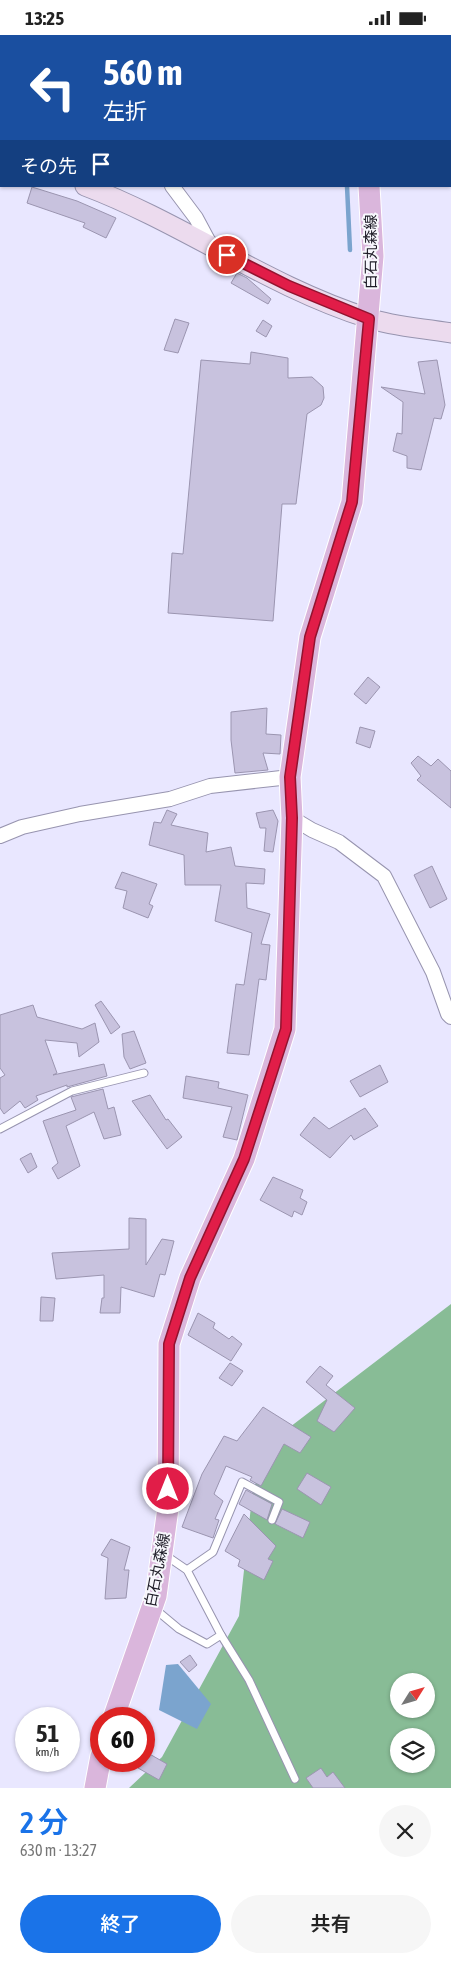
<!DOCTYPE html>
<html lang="ja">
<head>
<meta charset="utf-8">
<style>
	:root { --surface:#fff; --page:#f6f6f6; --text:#222; --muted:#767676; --accent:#1a73e8 }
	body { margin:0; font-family:"Asap Condensed","Noto Sans JP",sans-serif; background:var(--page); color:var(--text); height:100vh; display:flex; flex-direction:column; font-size:19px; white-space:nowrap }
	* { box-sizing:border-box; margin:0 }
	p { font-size:16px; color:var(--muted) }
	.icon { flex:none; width:28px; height:28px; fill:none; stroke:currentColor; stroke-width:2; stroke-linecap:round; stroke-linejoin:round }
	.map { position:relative; height:1753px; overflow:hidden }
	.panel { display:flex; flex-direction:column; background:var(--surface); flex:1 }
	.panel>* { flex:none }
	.guide { position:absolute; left:0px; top:0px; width:451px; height:152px; box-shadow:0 1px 4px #0004; background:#1a4fa0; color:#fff; overflow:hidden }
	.needle { width:32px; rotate:53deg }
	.tools { position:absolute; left:390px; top:1638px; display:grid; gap:10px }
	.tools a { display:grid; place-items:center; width:45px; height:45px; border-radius:50%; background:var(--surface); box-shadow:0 1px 4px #0004; font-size:25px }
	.speed { position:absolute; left:15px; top:1672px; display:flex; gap:10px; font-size:25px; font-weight:700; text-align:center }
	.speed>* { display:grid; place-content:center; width:65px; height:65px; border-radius:50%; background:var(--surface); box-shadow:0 1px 4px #0004; line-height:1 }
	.speed small { font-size:12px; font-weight:400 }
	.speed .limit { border:8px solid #d22; background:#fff; color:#111 }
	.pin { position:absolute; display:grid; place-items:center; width:42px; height:42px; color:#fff; margin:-21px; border:2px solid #fff; border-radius:50%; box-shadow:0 1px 5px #0007 }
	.me { position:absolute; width:55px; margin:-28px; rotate:0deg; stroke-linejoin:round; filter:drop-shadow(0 0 4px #0008) }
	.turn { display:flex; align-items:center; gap:18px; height:105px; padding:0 20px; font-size:22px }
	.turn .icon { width:65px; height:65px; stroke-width:2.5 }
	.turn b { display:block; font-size:35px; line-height:42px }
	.then { display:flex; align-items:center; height:48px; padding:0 20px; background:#0003; gap:10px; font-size:19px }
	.round { display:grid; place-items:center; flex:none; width:52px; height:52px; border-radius:26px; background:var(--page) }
	.headline { display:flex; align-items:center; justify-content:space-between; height:85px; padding:0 20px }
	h1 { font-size:30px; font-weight:600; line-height:38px; color:var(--accent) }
	.cta { display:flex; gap:10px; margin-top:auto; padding:10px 20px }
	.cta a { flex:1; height:58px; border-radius:30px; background:var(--accent); color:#fff; font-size:20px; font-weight:600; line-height:58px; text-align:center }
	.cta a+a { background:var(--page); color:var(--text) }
	.status { display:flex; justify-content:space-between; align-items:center; height:35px; padding:0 25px; background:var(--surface); direction:ltr }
	.status svg { height:14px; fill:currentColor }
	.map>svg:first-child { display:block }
	.forest { fill:#88bc96; fill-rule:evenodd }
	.water { fill:#7ba4ce }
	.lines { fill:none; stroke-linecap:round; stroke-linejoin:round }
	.stream { stroke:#7ba4ce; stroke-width:4.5 }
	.building { fill:#c8c2de; stroke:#9b95b0 }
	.lane-casing { stroke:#9794af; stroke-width:9 }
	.street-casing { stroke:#9794af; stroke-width:16 }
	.secondary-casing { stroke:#9794af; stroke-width:21 }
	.primary-casing { stroke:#fff; stroke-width:23 }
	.lane { stroke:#fff; stroke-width:7 }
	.street { stroke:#fff; stroke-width:14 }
	.secondary { stroke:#ecdbee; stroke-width:19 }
	.primary { stroke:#dab6dc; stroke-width:21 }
	.route-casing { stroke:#92132f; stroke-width:12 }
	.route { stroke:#e11d48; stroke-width:9 }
	.labels { text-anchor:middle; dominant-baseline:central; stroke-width:4; stroke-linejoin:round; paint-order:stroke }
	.street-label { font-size:15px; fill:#1e1c27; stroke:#f7f7fc }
</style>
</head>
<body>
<div class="status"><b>13:25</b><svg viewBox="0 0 49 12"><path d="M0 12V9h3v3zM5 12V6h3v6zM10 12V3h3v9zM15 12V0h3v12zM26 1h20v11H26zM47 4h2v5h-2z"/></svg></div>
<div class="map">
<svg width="451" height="1753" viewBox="0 0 451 1753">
	<rect width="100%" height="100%" fill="#e9e7ff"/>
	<path class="forest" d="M451,1269V1753H129L162,1722L239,1581L253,1453L286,1395ZM399,1646H426V1674H399ZM399,1701H426V1729H399Z"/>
	<polygon class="water" points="178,1629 211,1669 197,1694 159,1675 166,1630"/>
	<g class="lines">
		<g class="stream">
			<polyline points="341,0 341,1"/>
			<polyline points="347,151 350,215"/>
		</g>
	</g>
	<g class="building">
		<polygon points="32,152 77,166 116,183 106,203 83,192 85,188 27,168"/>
		<polygon points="237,238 247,243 271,264 268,269 231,248"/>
		<polygon points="175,284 189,288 178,318 164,315"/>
		<polygon points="263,285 272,291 266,302 256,296"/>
		<polygon points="251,317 288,323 288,343 312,342 323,352 324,363 321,370 307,379 296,469 282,469 273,586 168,578 172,518 183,519 201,325 250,329"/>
		<polygon points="437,325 445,370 441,384 434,383 421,435 407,433 407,421 393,416 397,398 402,399 403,367 381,352 425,359 418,327"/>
		<polygon points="368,642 380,652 366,669 354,659"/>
		<polygon points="267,673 266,699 281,700 280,719 263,718 268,735 235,738 231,705 231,677"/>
		<polygon points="360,692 375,696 370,713 356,708"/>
		<polygon points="418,721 431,731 438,724 451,736 451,773 417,745 421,741 411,728"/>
		<polygon points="167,775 177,779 171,790 208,798 206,817 231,812 235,831 265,834 264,849 246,848 247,873 270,879 261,909 270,910 266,945 259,944 249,1020 227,1018 236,949 244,950 252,898 215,886 221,850 185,850 184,820 149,810 154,787 161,788"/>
		<polygon points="273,775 278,786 273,817 264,816 266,793 260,793 256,778"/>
		<polygon points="432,831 447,864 430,873 414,840"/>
		<polygon points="122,837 157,849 149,869 153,871 148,883 123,873 127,856 115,853"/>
		<polygon points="101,966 120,992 111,999 95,970"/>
		<polygon points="33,970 37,982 82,994 95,988 99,1007 79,1022 77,1008 45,1005 57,1038 53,1040 104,1029 107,1041 67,1052 67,1050 36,1061 38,1065 25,1073 20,1066 4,1079 0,1073 0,1043 5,1040 0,1033 0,980"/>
		<polygon points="134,996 146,1028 130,1034 124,1022 122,999"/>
		<polygon points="380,1030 388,1047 360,1062 350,1046"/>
		<polygon points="186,1041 219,1047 218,1053 248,1060 237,1105 223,1102 232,1072 183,1063"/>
		<polygon points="103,1054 108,1074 114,1072 121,1100 104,1104 94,1077 66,1091 80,1131 58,1144 52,1133 58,1128 43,1086 76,1075 71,1062"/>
		<polygon points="150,1060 166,1085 168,1084 182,1102 167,1114 132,1066"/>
		<polygon points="365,1073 378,1091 354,1105 351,1100 330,1123 300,1100 314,1082 329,1094"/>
		<polygon points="31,1118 37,1132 28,1138 20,1124"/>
		<polygon points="273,1142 303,1155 300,1163 307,1167 302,1180 294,1176 292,1182 260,1165"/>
		<polygon points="129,1183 146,1184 146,1230 162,1204 174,1206 165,1240 160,1239 154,1262 121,1252 120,1278 100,1278 102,1263 104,1263 104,1240 56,1244 52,1218 129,1214"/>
		<polygon points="41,1262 55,1263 53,1286 40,1286"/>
		<polygon points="198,1278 215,1288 213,1293 229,1304 232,1301 242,1309 231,1326 188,1300"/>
		<polygon points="230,1328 243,1336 232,1351 219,1343"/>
		<polygon points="320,1331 333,1341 326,1350 355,1373 334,1397 317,1386 327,1365 306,1347"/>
		<polygon points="263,1372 311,1402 300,1418 284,1409 261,1451 250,1445 252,1442 226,1431 214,1459 223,1466 215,1484 219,1485 213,1503 182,1492 202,1439 224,1401 237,1406"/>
		<polygon points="307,1438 331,1452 321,1470 297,1454"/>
		<polygon points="246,1455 272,1469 267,1485 239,1469"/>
		<polygon points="282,1474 310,1487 303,1503 275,1489"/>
		<polygon points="244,1479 276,1511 268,1524 273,1526 264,1545 238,1531 240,1525 225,1516"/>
		<polygon points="111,1504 130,1512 124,1535 129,1535 126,1563 105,1564 108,1523 101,1520"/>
		<polygon points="190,1620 197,1630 189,1637 180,1627"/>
		<polygon points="146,1717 167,1729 159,1745 138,1733 141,1726 144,1726"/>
		<polygon points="321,1733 327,1742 333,1737 345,1753 313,1753 306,1743"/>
	</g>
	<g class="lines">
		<g class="lane-casing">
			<g id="lane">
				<polyline points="0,1094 72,1056 144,1038"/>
				<polyline points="165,1520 187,1535 221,1600 249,1645 295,1744"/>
				<polyline points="187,1535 213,1517 242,1447 279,1467 272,1485"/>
				<polyline points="155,1574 179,1594 207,1609 221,1600"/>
			</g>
		</g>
		<g class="street-casing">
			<g id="street">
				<polyline points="85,0 86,1"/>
				<polyline points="275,1 277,0"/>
				<polyline points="172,151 196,183 211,211"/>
				<polyline points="292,783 312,795 339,807 384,841 433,937 448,979 451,982"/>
				<polyline points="0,801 22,792 80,779 170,764 210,751 290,742"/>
			</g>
		</g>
		<g class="secondary-casing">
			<g id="secondary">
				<polyline points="0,120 1,120"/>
				<path d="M85,151C183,188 269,252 368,283C394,292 424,293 451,298"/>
			</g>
		</g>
		<g class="primary-casing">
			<g id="primary">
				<polyline points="360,0 360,1"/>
				<polyline points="113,1684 156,1561 168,1473 169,1309 190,1243 244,1124 285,994 292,783 290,742 310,602 352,467 373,221 369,151"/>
				<polyline points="95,1753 101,1721"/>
			</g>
		</g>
		<use href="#lane" class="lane"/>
		<use href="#street" class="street"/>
		<use href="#secondary" class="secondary"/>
		<use href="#primary" class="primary"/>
	</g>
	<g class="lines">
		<g class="route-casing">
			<polyline id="route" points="168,1454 169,1309 190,1243 244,1124 286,994 292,783 290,742 310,602 352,467 369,284 289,251 227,220"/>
		</g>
		<use href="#route" class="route"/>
	</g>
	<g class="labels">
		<g class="street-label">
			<text transform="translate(370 217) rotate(-90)">白石丸森線</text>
			<text transform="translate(157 1535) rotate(-79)">白石丸森線</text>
		</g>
	</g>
</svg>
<div class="tools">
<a><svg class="needle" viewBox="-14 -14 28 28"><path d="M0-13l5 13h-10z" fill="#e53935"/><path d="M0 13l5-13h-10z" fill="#767676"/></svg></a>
<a><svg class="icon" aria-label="layers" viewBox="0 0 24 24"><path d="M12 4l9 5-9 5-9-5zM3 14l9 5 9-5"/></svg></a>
</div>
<div class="speed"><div>51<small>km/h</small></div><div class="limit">60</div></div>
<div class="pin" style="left:227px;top:220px;background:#d93025"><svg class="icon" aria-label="arrive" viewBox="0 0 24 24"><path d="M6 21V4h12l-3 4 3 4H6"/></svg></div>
<svg class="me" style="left:168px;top:1454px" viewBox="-20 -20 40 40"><circle r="17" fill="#e11d48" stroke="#fff" stroke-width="3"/><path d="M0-11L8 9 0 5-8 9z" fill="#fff"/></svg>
<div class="guide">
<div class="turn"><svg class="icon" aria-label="left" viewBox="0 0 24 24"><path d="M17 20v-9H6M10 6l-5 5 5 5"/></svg><div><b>560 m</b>左折</div></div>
<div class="then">その先<svg class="icon" aria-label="arrive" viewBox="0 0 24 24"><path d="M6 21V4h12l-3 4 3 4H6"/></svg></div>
</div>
</div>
<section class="panel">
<div class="headline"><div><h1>2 分</h1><p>630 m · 13:27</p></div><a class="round"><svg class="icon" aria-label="close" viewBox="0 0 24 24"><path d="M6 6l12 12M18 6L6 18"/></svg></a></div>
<div class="cta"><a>終了</a><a>共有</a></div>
</section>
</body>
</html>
